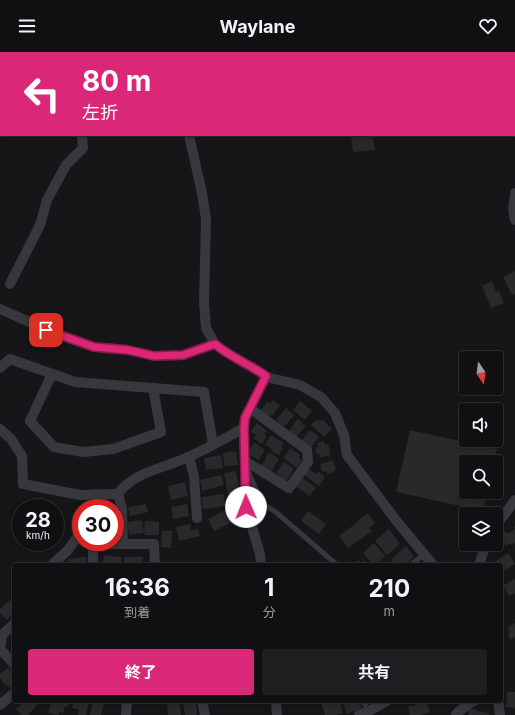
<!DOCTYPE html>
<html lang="ja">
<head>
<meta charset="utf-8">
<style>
	:root { --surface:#101012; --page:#1e1e20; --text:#f1f3f6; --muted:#9c9d9f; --line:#303032; --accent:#db2777 }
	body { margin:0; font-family:Inter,"Noto Sans JP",sans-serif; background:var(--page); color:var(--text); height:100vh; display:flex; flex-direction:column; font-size:15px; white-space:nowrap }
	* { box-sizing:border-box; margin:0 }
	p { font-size:13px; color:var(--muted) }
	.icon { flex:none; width:22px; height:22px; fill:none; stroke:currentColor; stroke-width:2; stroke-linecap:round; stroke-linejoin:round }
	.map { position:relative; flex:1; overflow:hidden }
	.side { position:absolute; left:12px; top:511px; width:491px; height:140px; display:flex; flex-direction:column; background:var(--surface); border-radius:4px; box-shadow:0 2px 6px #0003,0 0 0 1px var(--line) }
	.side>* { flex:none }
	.guide { position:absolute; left:0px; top:0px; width:515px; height:84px; box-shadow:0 2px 6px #0003,0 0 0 1px var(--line); background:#db2777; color:#fff; overflow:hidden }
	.needle { width:26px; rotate:166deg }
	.fabs { position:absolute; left:459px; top:299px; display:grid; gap:8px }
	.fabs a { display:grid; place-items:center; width:44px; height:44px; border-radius:4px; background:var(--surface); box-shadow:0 2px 6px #0003,0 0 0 1px var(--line); font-size:20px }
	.speed { position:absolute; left:12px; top:447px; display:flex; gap:8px; font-size:20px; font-weight:700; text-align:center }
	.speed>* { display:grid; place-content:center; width:52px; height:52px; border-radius:50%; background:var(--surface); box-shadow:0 2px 6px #0003,0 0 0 1px var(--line); line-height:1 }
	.speed small { font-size:10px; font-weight:400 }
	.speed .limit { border:6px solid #d22; background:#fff; color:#111 }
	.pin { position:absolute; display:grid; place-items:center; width:34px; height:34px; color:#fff; margin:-17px; border-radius:8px; box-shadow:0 2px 6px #0006 }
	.me { position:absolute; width:44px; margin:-22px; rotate:359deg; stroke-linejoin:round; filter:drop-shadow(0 0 3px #0008) }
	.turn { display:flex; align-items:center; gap:14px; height:84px; padding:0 16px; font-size:18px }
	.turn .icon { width:52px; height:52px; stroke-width:2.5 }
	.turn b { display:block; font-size:28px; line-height:34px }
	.eta { display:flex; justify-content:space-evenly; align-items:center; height:68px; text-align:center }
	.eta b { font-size:24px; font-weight:700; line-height:28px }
	.action { display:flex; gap:8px; margin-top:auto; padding:8px 16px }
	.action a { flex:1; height:46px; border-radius:4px; background:var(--accent); color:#fff; font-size:16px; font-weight:700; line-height:46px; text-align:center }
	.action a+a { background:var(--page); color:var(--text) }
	header { display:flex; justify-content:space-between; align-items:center; height:52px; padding:0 16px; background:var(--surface); font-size:18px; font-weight:700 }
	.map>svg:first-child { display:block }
	.building { fill:#29292c }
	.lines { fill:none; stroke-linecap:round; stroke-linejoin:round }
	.service { stroke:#37383d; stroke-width:5 }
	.minor { stroke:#37383d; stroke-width:10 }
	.route-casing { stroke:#8e194d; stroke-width:10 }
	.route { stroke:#db2777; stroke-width:7 }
</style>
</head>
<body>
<header><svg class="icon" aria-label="menu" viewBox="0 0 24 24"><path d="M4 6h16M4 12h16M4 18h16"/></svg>Waylane<svg class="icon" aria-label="heart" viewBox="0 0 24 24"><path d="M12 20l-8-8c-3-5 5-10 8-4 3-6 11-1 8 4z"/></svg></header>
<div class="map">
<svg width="515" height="663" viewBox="0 0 515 663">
	<rect width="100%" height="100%" fill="#161618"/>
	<g class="building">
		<polygon points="373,83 375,98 353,100 351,85"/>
		<polygon points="515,219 515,242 512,243 503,225"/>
		<polygon points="492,229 496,240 499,239 504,251 491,256 482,234"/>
		<polygon points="273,348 280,353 272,364 270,362 267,366 259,360 267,350 270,352"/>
		<polygon points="300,349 312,359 305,368 293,358"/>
		<polygon points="286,356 294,363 284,375 276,368"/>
		<polygon points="298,367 306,374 295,386 288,380"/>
		<polygon points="317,367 320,369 322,367 332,377 324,385 311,373"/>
		<polygon points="257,371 267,379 264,382 267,384 262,392 253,386 256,383 251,380"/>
		<polygon points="310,378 319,385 310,397 300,390"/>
		<polygon points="410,378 497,397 494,410 466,410 466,440 487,440 483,459 396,440"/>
		<polygon points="271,383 284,391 281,395 283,396 279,403 271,399 272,397 265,393"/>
		<polygon points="324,389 325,393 328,392 331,403 320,406 319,402 317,402 315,396 318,395 317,391"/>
		<polygon points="254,390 265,398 259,408 248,402"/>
		<polygon points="290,396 300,403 299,406 302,408 297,416 283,406"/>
		<polygon points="236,399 238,413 224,414 223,401"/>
		<polygon points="269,400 279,407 271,420 261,414 266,407 265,406"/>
		<polygon points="221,403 223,416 206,418 204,406"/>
		<polygon points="333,408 336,418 333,418 334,420 327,422 327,419 322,420 320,412"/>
		<polygon points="284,410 294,417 286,429 276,421"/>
		<polygon points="309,417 316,422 318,419 325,425 319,434 304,423"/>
		<polygon points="236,419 240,440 228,442 224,421"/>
		<polygon points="221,423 224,433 202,439 200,428"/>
		<polygon points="303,426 316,436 309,444 296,434"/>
		<polygon points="185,430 188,444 171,448 168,434"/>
		<polygon points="224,442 225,454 203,457 201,445"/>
		<polygon points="240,443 244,465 232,467 228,446"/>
		<polygon points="146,452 148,460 130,464 128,455"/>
		<polygon points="187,452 189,464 173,467 171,455"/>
		<polygon points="225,458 232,470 214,479 208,467"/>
		<polygon points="308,459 326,472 319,482 301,469"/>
		<polygon points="368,461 375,471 369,476 372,479 348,496 339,484 358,470 357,469"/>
		<polygon points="142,468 144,481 129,483 127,470"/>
		<polygon points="145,469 159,470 159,483 144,483"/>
		<polygon points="190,472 191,478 198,477 200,484 179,489 176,475"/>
		<polygon points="515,474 515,491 512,493 510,491 506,494 499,484 506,479 508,482 515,477 513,475"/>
		<polygon points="389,477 400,492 387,503 375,489"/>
		<polygon points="162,479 172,479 171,496 161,495"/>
		<polygon points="374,491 385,504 375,513 373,513 363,501"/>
		<polygon points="406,494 414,505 405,513 396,513 391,507"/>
		<polygon points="508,501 515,512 503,520 501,516 501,513 499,513 496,509"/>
		<polygon points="104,503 121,505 121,513 106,513 103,510"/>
		<polygon points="87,505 87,513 69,513 68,507"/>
		<rect x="124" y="505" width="19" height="8"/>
		<polygon points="359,508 361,511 365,508 368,513 351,513"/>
		<polygon points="515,527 515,541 509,544 503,533"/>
		<polygon points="10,548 14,552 14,561 7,568 0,561 0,557"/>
		<polygon points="515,571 515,585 510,588 508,582 510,581 507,576"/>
		<polygon points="9,615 14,622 14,632 10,636 7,633 6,634 0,626 0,622"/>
		<polygon points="507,640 515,640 515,656 506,655"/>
		<polygon points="25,649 33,649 37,653 28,663 22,663 16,657"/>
		<polygon points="52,649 70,649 68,655 65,654 63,661 59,660 58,663 48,661"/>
		<polygon points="74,649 89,649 86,663 78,663 79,658 72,656"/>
		<polygon points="93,649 105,649 101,663 90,663"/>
		<polygon points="167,649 179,649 181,663 168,663"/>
		<polygon points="196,649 197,663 185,663 183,650"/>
		<polygon points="321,649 340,649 343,661 336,663 325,663"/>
		<polygon points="342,649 359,649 362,656 347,662"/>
		<polygon points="427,650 430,660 420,663 410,663 408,655"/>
		<polygon points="469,657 477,657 476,659 489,661 489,663 468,663"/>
	</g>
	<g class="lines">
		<g class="service">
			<polyline points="248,419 262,451 277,461 336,512 335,513"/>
			<polyline points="410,513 424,503"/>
			<polyline points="363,649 369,659"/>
		</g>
		<g class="minor">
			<polyline points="169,0 170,1"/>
			<polyline points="502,0 503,1"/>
			<polyline points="254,1 259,0"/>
			<polyline points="514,23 515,25"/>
			<polyline points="0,47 1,47"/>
			<polyline points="189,83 202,141 206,167 204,251 206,276 215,292 224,299 255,317 266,325 300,333 321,345 335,361 344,383 347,403 395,467 433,513"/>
			<polyline points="515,141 513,157 515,168"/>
			<polyline points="10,232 40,173 47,148 66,113 83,96 82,83"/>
			<polyline points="0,257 57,282 94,295 128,298 154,304 183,303 215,292"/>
			<polyline points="0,316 10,307 75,330 204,340 213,392"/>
			<polyline points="52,322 30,369 54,395 83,400 113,397 161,380 153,336"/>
			<polyline points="0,377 11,387 22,404 23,432 80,443 118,442"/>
			<polyline points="189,405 194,424 197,466"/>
			<polyline points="245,409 289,436 308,410 307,398 251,357"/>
			<polyline points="96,456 97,453 97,442"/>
			<polyline points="496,474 515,448"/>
			<path d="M123,492L122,457L118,442C133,420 165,416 188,405C207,397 225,386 244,376"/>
			<polyline points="52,513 68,498 81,480"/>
			<polyline points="93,513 93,492 154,492 155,513"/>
			<polyline points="261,513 260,502 246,455 244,376 245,366 266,325"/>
			<polyline points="479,513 486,492"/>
			<polyline points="0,596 2,583 14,572"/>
			<polyline points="0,597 14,612"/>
			<polyline points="202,649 205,663"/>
			<polyline points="276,649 277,663"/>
			<polyline points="498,649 500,663"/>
			<polyline points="0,653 14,641"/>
			<polyline points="126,663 127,649"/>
			<polyline points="359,663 369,659 387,649"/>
			<polyline points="456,663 457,661 470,651 474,649"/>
		</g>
	</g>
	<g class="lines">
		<g class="route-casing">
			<path id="route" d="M46,278L94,295L128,298L154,304L183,303L215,292C230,305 249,312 266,324L245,366L244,376L246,455"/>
		</g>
		<use href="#route" class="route"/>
	</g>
</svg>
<div class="fabs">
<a><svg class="needle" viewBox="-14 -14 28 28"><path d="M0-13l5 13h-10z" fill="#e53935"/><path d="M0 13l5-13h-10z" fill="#9c9d9f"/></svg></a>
<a><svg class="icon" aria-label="sound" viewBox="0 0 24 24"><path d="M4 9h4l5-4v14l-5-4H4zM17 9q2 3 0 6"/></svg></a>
<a><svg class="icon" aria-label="search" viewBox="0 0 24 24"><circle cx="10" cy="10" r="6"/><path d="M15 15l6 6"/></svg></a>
<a><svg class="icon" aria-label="layers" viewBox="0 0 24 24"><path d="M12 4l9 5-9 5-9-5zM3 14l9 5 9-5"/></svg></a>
</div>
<div class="speed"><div>28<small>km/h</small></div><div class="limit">30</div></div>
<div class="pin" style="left:46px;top:278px;background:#d93025"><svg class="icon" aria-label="arrive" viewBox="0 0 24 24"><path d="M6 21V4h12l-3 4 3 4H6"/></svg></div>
<svg class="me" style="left:246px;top:455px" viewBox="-20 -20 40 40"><circle r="19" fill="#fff"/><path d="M0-13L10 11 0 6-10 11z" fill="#db2777"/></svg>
<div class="guide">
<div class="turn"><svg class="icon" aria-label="left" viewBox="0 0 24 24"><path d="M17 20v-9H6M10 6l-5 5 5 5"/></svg><div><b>80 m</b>左折</div></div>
</div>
<section class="side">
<div class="eta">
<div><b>16:36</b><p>到着</p></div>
<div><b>1</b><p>分</p></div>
<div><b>210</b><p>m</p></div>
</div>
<div class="action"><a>終了</a><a>共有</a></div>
</section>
</div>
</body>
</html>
